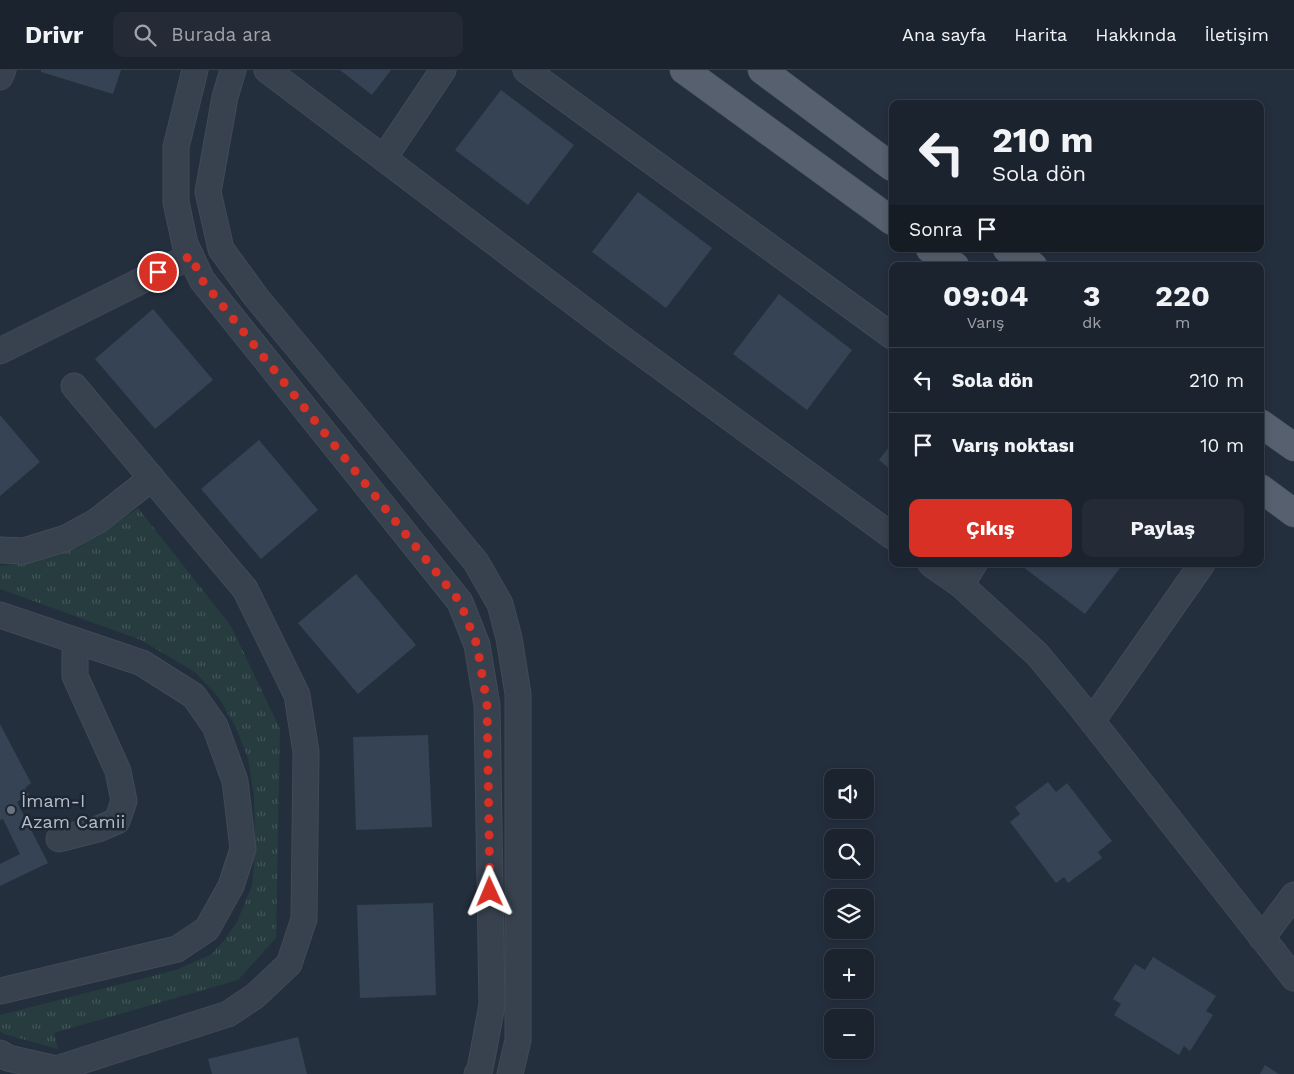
<!DOCTYPE html>
<html lang="tr">
<head>
<meta charset="utf-8">
<style>
	:root { --surface:#1b232e; --page:#242b36; --text:#f1f3f6; --muted:#a0a4aa; --line:#39404a; --accent:#d93025 }
	body { margin:0; font-family:"Work Sans",sans-serif; background:var(--page); color:var(--text); height:100vh; display:flex; flex-direction:column; font-size:19px; white-space:nowrap }
	* { box-sizing:border-box; margin:0 }
	p { font-size:16px; color:var(--muted) }
	.icon { flex:none; width:28px; height:28px; fill:none; stroke:currentColor; stroke-width:2; stroke-linecap:round; stroke-linejoin:round }
	.map { position:relative; flex:1; overflow:hidden }
	.panel { position:absolute; left:889px; top:192px; width:375px; height:305px; display:flex; flex-direction:column; background:var(--surface); border-radius:10px; box-shadow:0 2px 8px #0003,0 0 0 1px var(--line) }
	.panel>* { flex:none }
	.banner { position:absolute; left:889px; top:30px; width:375px; height:152px; border-radius:10px; box-shadow:0 2px 8px #0003,0 0 0 1px var(--line); background:#1b232e; color:var(--text); overflow:hidden }
	.buttons { position:absolute; left:824px; top:699px; display:grid; gap:10px }
	.buttons a { display:grid; place-items:center; width:50px; height:50px; border-radius:10px; background:var(--surface); box-shadow:0 2px 8px #0003,0 0 0 1px var(--line); font-size:25px }
	.pin { position:absolute; display:grid; place-items:center; width:42px; height:42px; color:#fff; margin:-21px; border:2px solid #fff; border-radius:50%; box-shadow:0 1px 5px #0007 }
	.me { position:absolute; width:55px; margin:-28px; rotate:359deg; stroke-linejoin:round; filter:drop-shadow(0 0 4px #0008) }
	.turn { display:flex; align-items:center; gap:18px; height:105px; padding:0 20px; font-size:22px }
	.turn .icon { width:65px; height:65px; stroke-width:2.5 }
	.turn b { display:block; font-size:35px; line-height:42px }
	.then { display:flex; align-items:center; height:48px; padding:0 20px; background:#0003; gap:10px; font-size:19px }
	.eta { display:flex; justify-content:space-evenly; align-items:center; height:85px; text-align:center }
	.eta b { font-size:30px; font-weight:700; line-height:35px }
	.action { display:flex; gap:10px; margin-top:auto; padding:10px 20px }
	.action a { flex:1; height:58px; border-radius:10px; background:var(--accent); color:#fff; font-size:20px; font-weight:700; line-height:58px; text-align:center }
	.action a+a { background:var(--page); color:var(--text) }
	ul { padding:0; list-style:none }
	li { display:flex; align-items:center; gap:15px; height:65px; padding:0 20px; border-top:1px solid var(--line) }
	li div { flex:1 }
	li b { display:block; font-size:19px }
	li em { font-style:normal }
	header { display:flex; align-items:center; gap:30px; box-sizing:border-box; height:70px; padding:0 25px; background:var(--surface); border-bottom:1px solid var(--line) }
	header strong { font-size:24px }
	nav { display:flex; gap:28px; margin-inline-start:auto; font-size:18px }
	.search { width:350px; height:45px; background:var(--page); display:flex; align-items:center; gap:12px; box-sizing:border-box; padding:0 18px; border-radius:10px; color:var(--muted); font-size:19px }
	.map>svg:first-child { display:block }
	.grass { fill:url(#grass-tufts) }
	.building { fill:#364354 }
	.lines { fill:none; stroke-linecap:round; stroke-linejoin:round }
	.minor-casing { stroke:#414a57; stroke-width:27 }
	.major-casing { stroke:#414a57; stroke-width:29 }
	.minor { stroke:#38414e; stroke-width:25 }
	.major { stroke:#56606e; stroke-width:28 }
	.route { stroke:#d93025; stroke-width:9; stroke-dasharray:0 16.2 }
	.worship-dot { fill:#6b7280; stroke:#1d2633; stroke-width:2 }
	.labels { text-anchor:middle; dominant-baseline:central; stroke-width:5; stroke-linejoin:round; paint-order:stroke }
	.poi-label { font-size:18px; fill:#b4bcc9; stroke:#1d2633; text-anchor:start }
</style>
</head>
<body>
<header>
<strong>Drivr</strong>
<div class="search"><svg class="icon" aria-label="search" viewBox="0 0 24 24"><circle cx="10" cy="10" r="6"/><path d="M15 15l6 6"/></svg>Burada ara</div>
<nav><a>Ana sayfa</a><a>Harita</a><a>Hakkında</a><a>İletişim</a></nav>
</header>
<div class="map">
<svg width="1294" height="1004" viewBox="0 0 1294 1004">
	<defs>
		<pattern id="grass-tufts" width="24" height="20" patternUnits="userSpaceOnUse" patternTransform="scale(1.25)"><rect width="24" height="20" fill="#263c3f"/><path d="M3 7l-1-3M5 7V3M7 7l1-3M15 17l-1-3M17 17v-4M19 17l1-3" fill="none" stroke="#435659"/></pattern>
	</defs>
	<rect width="100%" height="100%" fill="#242f3e"/>
	<polygon class="grass" points="138,438 231,556 280,659 276,868 238,910 54,963 58,979 4,964 0,961 0,945 176,900 212,884 225,869 237,852 252,816 255,781 254,726 248,688 235,656 219,628 195,602 141,570 0,519 0,496 39,490 78,478"/>
	<g class="building">
		<polygon points="41,0 121,0 113,24 41,2"/>
		<polygon points="340,0 391,0 372,25"/>
		<polygon points="501,20 574,75 528,135 455,80"/>
		<polygon points="638,122 712,178 666,238 592,182"/>
		<polygon points="779,224 852,280 807,340 733,284"/>
		<polygon points="153,239 213,310 155,359 95,289"/>
		<polygon points="0,345 40,392 0,426"/>
		<polygon points="259,370 318,440 261,489 201,419"/>
		<polygon points="892,373 892,401 879,390"/>
		<polygon points="1019,494 1123,494 1085,544"/>
		<polygon points="356,504 416,575 358,624 298,553"/>
		<polygon points="0,654 31,713 25,718 29,725 17,732 48,793 0,816 0,794 20,784 3,749 0,750"/>
		<polygon points="428,665 432,757 356,760 353,667"/>
		<polygon points="1048,712 1056,722 1067,713 1112,771 1098,782 1102,788 1068,813 1064,807 1056,813 1010,752 1020,744 1015,737"/>
		<polygon points="433,833 436,925 360,928 357,835"/>
		<polygon points="1153,887 1216,926 1206,941 1213,945 1190,981 1184,976 1179,985 1114,945 1121,934 1113,929 1135,894 1145,900"/>
		<polygon points="298,967 307,1004 212,1004 208,989"/>
		<polygon points="1265,995 1279,1004 1260,1004"/>
	</g>
	<g class="lines">
		<g class="minor-casing">
			<g id="minor">
				<polyline points="195,0 176,77 176,132 185,174 202,210 460,532 477,575 487,635 492,935 480,999 477,1004"/>
				<polyline points="233,0 225,27 208,122 221,179 256,227 476,492 500,534 509,568 518,624 518,970 510,1004"/>
				<polyline points="267,0 617,265 892,466"/>
				<polyline points="526,0 892,266"/>
				<polyline points="0,7 3,0"/>
				<polyline points="384,88 443,0"/>
				<polyline points="0,281 191,186"/>
				<polyline points="0,480 24,481 66,468 97,451 152,408"/>
				<polyline points="931,494 961,515 1037,584 1081,637 1294,908"/>
				<polyline points="961,515 974,494"/>
				<polyline points="0,545 142,593 194,626 215,656 235,711 243,779 231,816 207,859 177,879 0,921"/>
				<polyline points="1092,651 1202,494"/>
				<polyline points="59,769 98,759 117,751 124,731 118,701 75,606 75,571"/>
				<polyline points="1262,868 1294,825"/>
				<polyline points="0,983 8,988 56,999 228,944 255,926 289,894 304,849 306,682 297,625 245,519 74,316"/>
			</g>
		</g>
		<g class="major-casing">
			<g id="major">
				<polyline points="684,0 892,151"/>
				<polyline points="762,0 892,97"/>
				<polyline points="930,179 955,196"/>
				<polyline points="1007,179 1033,196"/>
				<polyline points="1260,353 1294,377"/>
				<polyline points="1260,418 1294,443"/>
			</g>
		</g>
		<use href="#minor" class="minor"/>
		<use href="#major" class="major"/>
	</g>
	<g class="lines">
		<polyline class="route" points="158,202 191,186 202,210 460,532 477,575 487,634 490,822"/>
	</g>
	<circle class="worship-dot" cx="11" cy="740" r="5"/>
	<g class="labels">
		<g class="poi-label">
			<text x="21" y="730">İmam-I<tspan x="21" dy="21">Azam Camii</tspan></text>
		</g>
	</g>
</svg>
<div class="buttons">
<a><svg class="icon" aria-label="sound" viewBox="0 0 24 24"><path d="M4 9h4l5-4v14l-5-4H4zM17 9q2 3 0 6"/></svg></a>
<a><svg class="icon" aria-label="search" viewBox="0 0 24 24"><circle cx="10" cy="10" r="6"/><path d="M15 15l6 6"/></svg></a>
<a><svg class="icon" aria-label="layers" viewBox="0 0 24 24"><path d="M12 4l9 5-9 5-9-5zM3 14l9 5 9-5"/></svg></a>
<a>+</a>
<a>−</a>
</div>
<div class="pin" style="left:158px;top:202px;background:#d93025"><svg class="icon" aria-label="arrive" viewBox="0 0 24 24"><path d="M6 21V4h12l-3 4 3 4H6"/></svg></div>
<svg class="me" style="left:490px;top:822px" viewBox="-20 -20 40 40"><path d="M0-17L14 15 0 8-14 15z" fill="#d93025" stroke="#fff" stroke-width="4"/></svg>
<div class="banner">
<div class="turn"><svg class="icon" aria-label="left" viewBox="0 0 24 24"><path d="M17 20v-9H6M10 6l-5 5 5 5"/></svg><div><b>210 m</b>Sola dön</div></div>
<div class="then">Sonra<svg class="icon" aria-label="arrive" viewBox="0 0 24 24"><path d="M6 21V4h12l-3 4 3 4H6"/></svg></div>
</div>
<section class="panel">
<div class="eta">
<div><b>09:04</b><p>Varış</p></div>
<div><b>3</b><p>dk</p></div>
<div><b>220</b><p>m</p></div>
</div>
<ul>
<li><svg class="icon" aria-label="left" viewBox="0 0 24 24"><path d="M17 20v-9H6M10 6l-5 5 5 5"/></svg><div><b>Sola dön</b></div><em>210 m</em></li>
<li><svg class="icon" aria-label="arrive" viewBox="0 0 24 24"><path d="M6 21V4h12l-3 4 3 4H6"/></svg><div><b>Varış noktası</b></div><em>10 m</em></li>
</ul>
<div class="action"><a>Çıkış</a><a>Paylaş</a></div>
</section>
</div>
</body>
</html>
